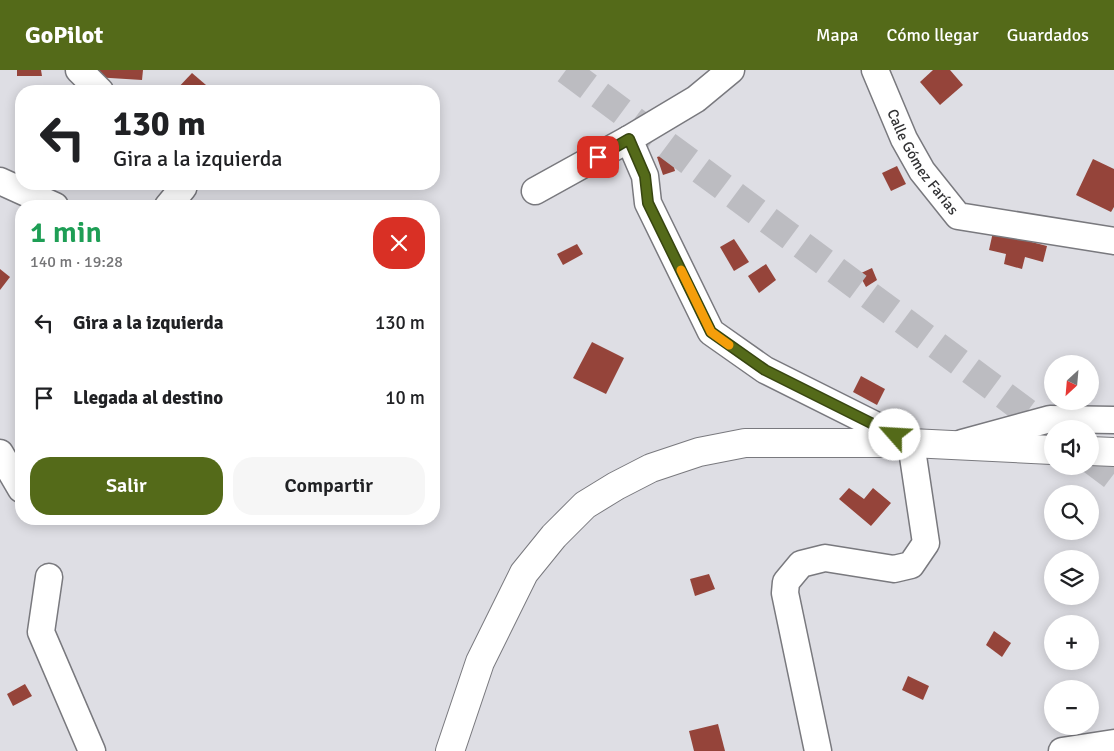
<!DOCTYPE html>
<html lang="es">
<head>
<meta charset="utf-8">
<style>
	:root { --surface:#fff; --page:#f6f6f6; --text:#202124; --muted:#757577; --accent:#546a19 }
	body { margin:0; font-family:Signika,sans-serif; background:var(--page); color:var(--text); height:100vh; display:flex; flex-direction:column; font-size:19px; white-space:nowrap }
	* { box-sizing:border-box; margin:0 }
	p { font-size:16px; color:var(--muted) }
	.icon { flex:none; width:28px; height:28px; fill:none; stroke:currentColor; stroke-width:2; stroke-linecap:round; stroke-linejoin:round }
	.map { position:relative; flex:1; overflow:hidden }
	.sheet { position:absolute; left:15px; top:130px; width:425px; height:325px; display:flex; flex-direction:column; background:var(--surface); border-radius:20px; box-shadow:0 2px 12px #0003 }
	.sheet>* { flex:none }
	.banner { position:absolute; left:15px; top:15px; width:425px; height:105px; border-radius:20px; box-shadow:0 2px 12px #0003; background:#fff; color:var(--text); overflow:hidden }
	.needle { width:32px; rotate:206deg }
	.buttons { position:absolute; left:1044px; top:285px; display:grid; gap:10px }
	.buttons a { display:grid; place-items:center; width:55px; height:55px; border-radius:50%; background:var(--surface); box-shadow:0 2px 12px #0003; font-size:25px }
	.pin { position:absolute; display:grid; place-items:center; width:42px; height:42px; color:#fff; margin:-21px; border-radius:10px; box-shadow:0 2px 8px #0006 }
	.me { position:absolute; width:55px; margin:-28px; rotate:296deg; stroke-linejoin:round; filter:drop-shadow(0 0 4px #0008) }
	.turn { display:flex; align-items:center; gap:18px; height:105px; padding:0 15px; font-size:22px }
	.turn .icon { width:65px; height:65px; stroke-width:2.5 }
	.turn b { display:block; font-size:35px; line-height:42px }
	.round { display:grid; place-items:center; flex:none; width:52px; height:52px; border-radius:20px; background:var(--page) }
	.overview { display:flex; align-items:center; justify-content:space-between; height:85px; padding:0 15px }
	h1 { font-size:30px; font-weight:600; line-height:38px; color:#1e9e55 }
	.cta { display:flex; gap:10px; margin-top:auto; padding:10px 15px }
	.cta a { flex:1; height:58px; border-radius:20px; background:var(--accent); color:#fff; font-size:20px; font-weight:600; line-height:58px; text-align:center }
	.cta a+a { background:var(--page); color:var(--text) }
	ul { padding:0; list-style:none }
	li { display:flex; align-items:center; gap:15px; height:75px; padding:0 15px }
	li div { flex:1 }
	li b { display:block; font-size:19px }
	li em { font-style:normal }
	header { display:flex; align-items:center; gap:30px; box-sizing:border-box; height:70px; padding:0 25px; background:var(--accent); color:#fff }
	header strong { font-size:24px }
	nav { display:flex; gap:28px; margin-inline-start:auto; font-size:18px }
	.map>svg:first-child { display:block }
	.building { fill:#95443a }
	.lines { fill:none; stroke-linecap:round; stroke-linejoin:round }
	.primary-tunnel { stroke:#bcbcc1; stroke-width:28; stroke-dasharray:28 14; stroke-linecap:butt }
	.street-casing { stroke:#79797e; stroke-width:29 }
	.highway-casing { stroke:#79797e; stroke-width:30 }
	.street { stroke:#fff; stroke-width:26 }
	.highway { stroke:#fff; stroke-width:28 }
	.route-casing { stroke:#374510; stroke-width:12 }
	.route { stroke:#546a19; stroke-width:9 }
	.slow { stroke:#f59e0b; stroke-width:9 }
	.labels { text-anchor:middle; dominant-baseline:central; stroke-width:5; stroke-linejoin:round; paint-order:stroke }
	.street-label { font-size:15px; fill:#323234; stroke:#ebebf1 }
</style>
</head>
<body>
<header>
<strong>GoPilot</strong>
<nav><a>Mapa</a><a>Cómo llegar</a><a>Guardados</a></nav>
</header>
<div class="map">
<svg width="1114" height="681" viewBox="0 0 1114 681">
	<rect width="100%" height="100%" fill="#dedee4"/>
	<g class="building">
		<polygon points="17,0 41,0 42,6 17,6"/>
		<polygon points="94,0 143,0 142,10 94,7"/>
		<polygon points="933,0 950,0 963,15 940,35 920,12"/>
		<polygon points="192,3 206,15 200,21 175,21"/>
		<polygon points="670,83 675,101 663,105 657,87"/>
		<polygon points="1093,89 1114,99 1114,137 1111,142 1076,125"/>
		<polygon points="897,96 906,114 891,121 882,103"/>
		<polygon points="993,162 1047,176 1043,192 1025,187 1022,199 1004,194 1006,184 989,180"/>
		<polygon points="734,169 749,192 734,201 720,177"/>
		<polygon points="577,174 583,184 563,195 557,184"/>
		<polygon points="766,194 776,210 759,223 748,206"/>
		<polygon points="872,198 877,210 866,217 859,204"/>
		<polygon points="0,199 10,207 0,220"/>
		<polygon points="592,272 624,288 606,324 573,308"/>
		<polygon points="861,306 885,319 877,335 853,322"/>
		<polygon points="849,418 864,429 873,418 891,433 871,456 839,429"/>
		<polygon points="709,504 715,519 695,526 690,509"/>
		<polygon points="994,561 1011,573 1002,587 986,575"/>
		<polygon points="908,606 929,616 923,630 902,620"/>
		<polygon points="25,614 32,626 13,636 7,624"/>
		<polygon points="718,654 725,681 694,681 689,661"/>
	</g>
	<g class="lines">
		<g class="primary-tunnel">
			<polyline points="566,0 1052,361"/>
			<polyline points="1090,389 1114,407"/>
		</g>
		<g class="street-casing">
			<g id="street">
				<polyline points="79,0 100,21"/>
				<polyline points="731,0 696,29 629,69 645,106 648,133 711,262 765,300 911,373 926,473 911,495 894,499 825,488 801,494 786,512 785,523 818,681"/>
				<path id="s1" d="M875,0L904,69L922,101L958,146L1114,171"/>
				<polyline points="0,111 55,136"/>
				<polyline points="535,121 629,69"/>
				<polyline points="168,136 183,118 181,114"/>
				<polyline points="962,373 1050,349 1114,350"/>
				<polyline points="0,383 21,419"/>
				<polyline points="49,507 41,562 92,681"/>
				<polyline points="1062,681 1114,673"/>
			</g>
		</g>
		<g class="highway-casing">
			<g id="highway">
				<polyline points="1090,381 1114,382"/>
				<polyline points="450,681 480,592 524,503 554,466 585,435 616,416 651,398 699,382 745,373 911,373 1052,380"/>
			</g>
		</g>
		<use href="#street" class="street"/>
		<use href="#highway" class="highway"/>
	</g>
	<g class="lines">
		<g class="route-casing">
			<polyline id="route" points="598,87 629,69 645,106 648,133 711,262 765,300 895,365"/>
		</g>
		<use href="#route" class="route"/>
		<polyline class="slow" points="681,200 711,262 729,275"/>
	</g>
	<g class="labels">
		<g class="street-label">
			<text stroke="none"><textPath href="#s1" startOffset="104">Calle Gómez Farías</textPath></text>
		</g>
	</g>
</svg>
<div class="buttons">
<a><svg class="needle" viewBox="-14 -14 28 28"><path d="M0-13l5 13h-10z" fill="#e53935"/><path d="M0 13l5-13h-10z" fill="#757577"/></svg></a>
<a><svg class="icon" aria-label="sound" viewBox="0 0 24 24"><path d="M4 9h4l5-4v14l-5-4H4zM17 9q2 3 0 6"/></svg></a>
<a><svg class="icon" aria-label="search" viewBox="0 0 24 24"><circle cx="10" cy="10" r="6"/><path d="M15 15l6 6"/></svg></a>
<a><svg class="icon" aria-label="layers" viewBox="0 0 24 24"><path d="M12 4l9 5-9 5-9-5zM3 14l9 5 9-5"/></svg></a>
<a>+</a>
<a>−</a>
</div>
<div class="pin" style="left:598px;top:87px;background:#d93025"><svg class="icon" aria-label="arrive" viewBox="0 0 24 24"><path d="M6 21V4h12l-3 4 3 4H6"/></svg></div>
<svg class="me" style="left:895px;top:365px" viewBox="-20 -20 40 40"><circle r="19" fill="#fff"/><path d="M0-13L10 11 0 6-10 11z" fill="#546a19"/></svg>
<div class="banner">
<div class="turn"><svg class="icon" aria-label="left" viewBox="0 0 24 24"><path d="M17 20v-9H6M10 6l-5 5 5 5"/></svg><div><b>130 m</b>Gira a la izquierda</div></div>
</div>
<section class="sheet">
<div class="overview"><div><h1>1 min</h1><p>140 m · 19:28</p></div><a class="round" style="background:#d93025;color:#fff"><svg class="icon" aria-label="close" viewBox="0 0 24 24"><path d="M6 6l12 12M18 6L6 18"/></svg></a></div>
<ul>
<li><svg class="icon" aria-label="left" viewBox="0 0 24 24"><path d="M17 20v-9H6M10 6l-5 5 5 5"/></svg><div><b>Gira a la izquierda</b></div><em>130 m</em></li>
<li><svg class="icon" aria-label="arrive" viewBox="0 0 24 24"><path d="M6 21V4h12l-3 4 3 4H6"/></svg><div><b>Llegada al destino</b></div><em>10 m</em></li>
</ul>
<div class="cta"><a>Salir</a><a>Compartir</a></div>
</section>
</div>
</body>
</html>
